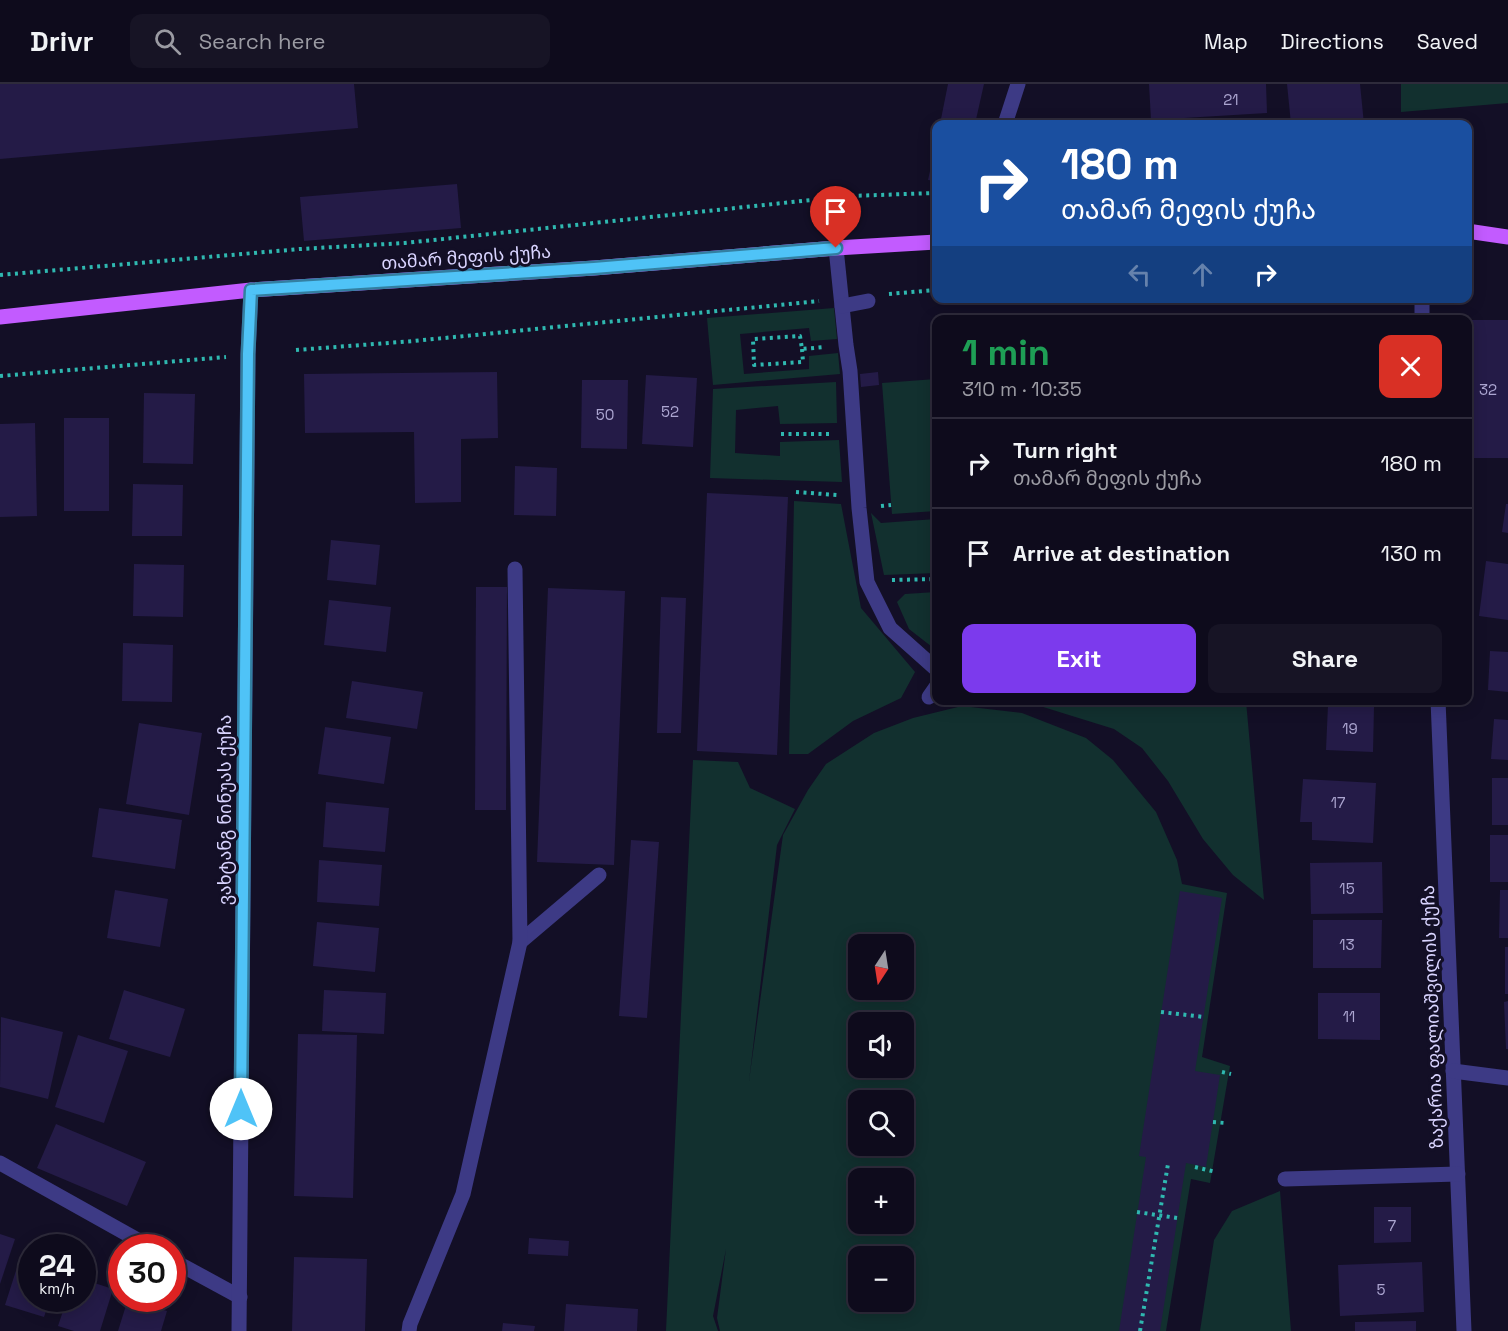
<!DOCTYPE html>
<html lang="en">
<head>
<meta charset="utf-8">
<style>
	:root { --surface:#0e0b1c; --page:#171425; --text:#f1f3f6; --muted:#9b9ba3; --line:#2e2b3b; --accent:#7c3aed }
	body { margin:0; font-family:"Space Grotesk","Noto Sans Georgian",sans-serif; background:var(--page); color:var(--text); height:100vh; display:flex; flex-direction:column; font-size:22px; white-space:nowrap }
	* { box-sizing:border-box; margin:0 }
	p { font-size:20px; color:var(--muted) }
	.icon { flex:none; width:33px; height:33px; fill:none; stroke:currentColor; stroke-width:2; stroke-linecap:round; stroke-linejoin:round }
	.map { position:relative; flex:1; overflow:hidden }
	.details { position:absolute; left:932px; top:231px; width:540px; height:390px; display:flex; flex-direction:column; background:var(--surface); border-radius:12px; box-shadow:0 3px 15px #0003,0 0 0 2px var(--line) }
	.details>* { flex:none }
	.top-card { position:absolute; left:932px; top:36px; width:540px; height:183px; border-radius:12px; box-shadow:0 3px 15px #0003,0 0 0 2px var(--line); background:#1a4fa0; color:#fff; overflow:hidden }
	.needle { width:39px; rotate:192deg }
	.controls { position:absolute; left:848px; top:850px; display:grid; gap:12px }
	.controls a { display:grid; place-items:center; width:66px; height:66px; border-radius:12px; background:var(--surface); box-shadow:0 3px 15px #0003,0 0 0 2px var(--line); font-size:30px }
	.speed { position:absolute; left:18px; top:1150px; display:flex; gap:12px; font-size:30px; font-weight:700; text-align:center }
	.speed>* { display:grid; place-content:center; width:78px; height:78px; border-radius:50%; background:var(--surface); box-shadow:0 3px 15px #0003,0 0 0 2px var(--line); line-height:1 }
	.speed small { font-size:15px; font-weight:400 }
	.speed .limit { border:9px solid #d22; background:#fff; color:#111 }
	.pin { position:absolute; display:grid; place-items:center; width:51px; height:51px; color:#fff; margin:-62px -26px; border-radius:50% 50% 50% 0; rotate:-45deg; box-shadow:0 0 6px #0007 }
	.pin .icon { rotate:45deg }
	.me { position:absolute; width:66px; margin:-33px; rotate:0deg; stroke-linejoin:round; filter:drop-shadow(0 0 4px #0008) }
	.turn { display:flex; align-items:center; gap:21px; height:126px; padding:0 30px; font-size:27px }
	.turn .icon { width:78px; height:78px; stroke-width:2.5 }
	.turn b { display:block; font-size:42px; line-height:51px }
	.lanes { display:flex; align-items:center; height:57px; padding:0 30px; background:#0003; justify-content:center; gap:30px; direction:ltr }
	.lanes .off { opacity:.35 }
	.round { display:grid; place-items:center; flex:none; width:63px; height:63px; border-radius:12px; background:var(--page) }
	.overview { display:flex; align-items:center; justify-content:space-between; height:102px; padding:0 30px }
	h1 { font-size:36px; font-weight:700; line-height:45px; color:#1e9e55 }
	.action { display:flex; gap:12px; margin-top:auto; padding:12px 30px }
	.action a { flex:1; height:69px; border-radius:12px; background:var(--accent); color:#fff; font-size:24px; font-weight:700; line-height:69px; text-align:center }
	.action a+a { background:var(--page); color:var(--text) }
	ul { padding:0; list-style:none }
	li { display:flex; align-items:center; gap:18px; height:90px; padding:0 30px; border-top:2px solid var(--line) }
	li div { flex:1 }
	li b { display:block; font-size:22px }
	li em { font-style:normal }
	header { display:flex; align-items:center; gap:36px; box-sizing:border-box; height:84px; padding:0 30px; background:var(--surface); border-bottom:2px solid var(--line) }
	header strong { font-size:28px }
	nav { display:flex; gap:33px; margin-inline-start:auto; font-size:21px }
	.search { width:420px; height:54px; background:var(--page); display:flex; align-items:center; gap:15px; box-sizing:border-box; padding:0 21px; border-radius:12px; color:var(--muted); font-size:22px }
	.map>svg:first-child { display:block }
	.green { fill:#12302f; fill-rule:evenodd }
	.building { fill:#241b47 }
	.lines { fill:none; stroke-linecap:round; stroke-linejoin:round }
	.path { stroke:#2fb8b0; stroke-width:4; stroke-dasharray:3 4.5; stroke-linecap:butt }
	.minor { stroke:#3d3a85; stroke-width:15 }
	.major { stroke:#c25bff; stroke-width:15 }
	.route-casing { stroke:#337fa1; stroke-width:15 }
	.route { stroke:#4fc3f7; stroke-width:10 }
	.labels { text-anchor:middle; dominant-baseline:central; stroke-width:6; stroke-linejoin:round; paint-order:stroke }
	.number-label { font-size:15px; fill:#aca6d1 }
	.street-label { font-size:18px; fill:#d9d4ff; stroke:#130f26 }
</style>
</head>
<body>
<header>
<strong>Drivr</strong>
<div class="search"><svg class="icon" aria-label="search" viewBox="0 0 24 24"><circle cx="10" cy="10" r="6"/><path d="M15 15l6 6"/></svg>Search here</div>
<nav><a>Map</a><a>Directions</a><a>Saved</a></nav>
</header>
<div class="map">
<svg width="1508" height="1247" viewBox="0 0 1508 1247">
	<rect width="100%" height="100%" fill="#130f26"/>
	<g class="green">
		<polygon points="1401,0 1508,0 1508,19 1401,28"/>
		<polygon points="834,224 837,255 811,257 809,244 740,250 744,290 809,285 809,272 838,269 840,290 713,301 707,234"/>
		<polygon points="936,295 936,427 892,430 882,299"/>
		<polygon points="836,298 837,339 780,340 778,322 736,326 735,369 780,372 780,358 839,356 842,398 710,394 713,305"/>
		<polygon points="794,417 841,420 861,524 915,588 901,614 853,637 808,670 789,670"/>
		<polygon points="871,429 881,439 936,435 936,489 884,491"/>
		<polygon points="936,508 936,566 909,545 897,518 905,510"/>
		<polygon points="1055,616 1246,617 1264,816 1233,791 1203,755 1168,697 1142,664 1114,645 1040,622 1040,617"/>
		<path d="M962,622L1022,629L1086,654L1113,676L1156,728L1177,776L1182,800L1227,809L1202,973L1230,982L1210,1099L1191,1095L1166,1247H720L717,1234L726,1165L713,1232L718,1247H666L693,676L738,678L750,704L795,725L777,761L749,997L783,751L808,706L826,680L874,649L913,634ZM858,861H903V906H858ZM858,939H903V984H858ZM858,1017H903V1062H858ZM858,1095H903V1140H858ZM858,1173H903V1218H858Z"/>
		<polygon points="1280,1107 1291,1247 1200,1247 1214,1156 1232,1127"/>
	</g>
	<g class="building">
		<polygon points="0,0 354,0 358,44 0,75"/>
		<polygon points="948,0 984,0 975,40 940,40"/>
		<polygon points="1149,0 1266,0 1267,29 1151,36"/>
		<polygon points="1287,0 1360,0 1364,40 1291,40"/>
		<polygon points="935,64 936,97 928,96"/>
		<polygon points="457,100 461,144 304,157 300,113"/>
		<rect x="1467" y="236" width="41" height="138"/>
		<polygon points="497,288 498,354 461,355 461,418 415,419 414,348 305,349 304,290"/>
		<polygon points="878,288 879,301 861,303 860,290"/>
		<polygon points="646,291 697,294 693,363 642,360"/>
		<polygon points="582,296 628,296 627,365 581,364"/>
		<polygon points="144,309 195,310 193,380 143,379"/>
		<rect x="64" y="334" width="45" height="93"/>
		<polygon points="35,339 37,432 0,433 0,340"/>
		<polygon points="515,382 557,384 556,432 514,431"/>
		<polygon points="133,400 183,401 182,452 132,452"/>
		<polygon points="707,409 788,413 777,671 697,667"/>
		<polygon points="1506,420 1508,420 1508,449 1502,448"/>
		<polygon points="331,456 380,461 376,501 327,496"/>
		<polygon points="1486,477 1508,480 1508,536 1479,532"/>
		<polygon points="134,480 184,481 183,533 133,532"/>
		<polygon points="476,503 507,503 506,726 475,726"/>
		<polygon points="548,504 625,507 614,781 537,778"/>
		<polygon points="661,513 686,514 681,649 657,649"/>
		<polygon points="329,516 391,523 386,568 324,561"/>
		<polygon points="123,559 173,561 172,618 122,617"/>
		<polygon points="1490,567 1508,568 1508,608 1488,606"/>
		<polygon points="352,597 423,608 417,645 346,634"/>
		<polygon points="1328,621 1374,623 1373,668 1326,666"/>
		<polygon points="1494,635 1508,636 1508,676 1491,675"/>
		<polygon points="139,639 202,649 189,731 126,720"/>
		<polygon points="325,643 391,653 384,700 318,690"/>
		<rect x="1492" y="694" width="16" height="47"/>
		<polygon points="1303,695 1376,699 1373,759 1312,756 1312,738 1300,738"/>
		<polygon points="326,718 389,724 385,768 323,763"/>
		<polygon points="99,724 182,736 175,785 92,773"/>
		<rect x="1490" y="751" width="18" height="47"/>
		<polygon points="631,756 659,758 647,934 619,932"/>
		<polygon points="319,776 382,781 379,822 317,818"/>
		<polygon points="1382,778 1383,829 1311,830 1310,779"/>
		<polygon points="115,806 168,815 160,863 107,854"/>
		<polygon points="1500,806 1508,806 1508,854 1499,854"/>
		<polygon points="1180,807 1222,814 1195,987 1220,991 1206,1083 1186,1079 1160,1247 1119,1247 1146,1073 1139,1072"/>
		<polygon points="1313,836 1382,836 1381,884 1313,884"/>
		<polygon points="317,838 379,844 375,888 313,882"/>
		<rect x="1505" y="863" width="3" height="47"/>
		<polygon points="124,906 185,925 170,973 109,955"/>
		<polygon points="324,906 386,909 384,950 322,947"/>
		<polygon points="1318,909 1380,909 1380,956 1318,955"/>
		<polygon points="1508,917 1508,965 1506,965 1504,918"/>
		<polygon points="1,933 63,948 48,1015 0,1003"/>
		<polygon points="298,950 357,951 353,1114 294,1112"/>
		<polygon points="78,951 128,967 104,1039 55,1023"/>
		<polygon points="56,1040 146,1078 127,1122 37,1084"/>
		<polygon points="1374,1123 1411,1123 1411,1158 1374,1159"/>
		<polygon points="0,1150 15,1155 0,1200"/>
		<polygon points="529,1154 569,1157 568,1172 528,1170"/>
		<polygon points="21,1171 32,1175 32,1215 50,1215 44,1233 5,1221"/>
		<polygon points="294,1173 367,1175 365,1247 292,1247"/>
		<polygon points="1422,1178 1424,1228 1340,1232 1338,1181"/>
		<polygon points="82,1195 113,1205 100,1247 74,1247 58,1242 67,1215 82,1215"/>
		<polygon points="128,1215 167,1227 161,1247 118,1247"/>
		<polygon points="566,1220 638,1225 637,1247 564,1247"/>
		<polygon points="1416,1237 1416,1247 1355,1247 1355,1238"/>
		<polygon points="503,1239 535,1242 534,1247 502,1247"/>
	</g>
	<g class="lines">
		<g class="path">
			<polyline points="0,191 300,165 405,159 849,112 936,109"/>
			<polyline points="889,210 936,206"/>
			<polyline points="802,265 803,278 754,281 753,255 800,252 802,265 824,263"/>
			<polyline points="296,266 414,257 819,217"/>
			<polyline points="0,292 226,273"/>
			<polyline points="781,350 832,350"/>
			<polyline points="796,408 837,411"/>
			<polyline points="881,422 891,421"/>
			<polyline points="892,496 936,495"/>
			<polyline points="1013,616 1013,618"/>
			<polyline points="1161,928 1204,933"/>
			<polyline points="1222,988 1231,990"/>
			<polyline points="1213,1038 1225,1039"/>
			<polyline points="1195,1083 1216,1088"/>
			<polyline points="1137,1128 1177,1134"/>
			<polyline points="1140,1247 1168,1080"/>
		</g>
		<g class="minor">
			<polyline points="1005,40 1018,0"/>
			<polyline points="836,164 846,261 850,287 859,424 867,498 890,544 936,585"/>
			<polyline points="1422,214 1422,236"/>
			<polyline points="842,222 868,217"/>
			<polyline points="929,613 936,603"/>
			<polyline points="1438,616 1464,1247"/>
			<polyline points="520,858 599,791"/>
			<polyline points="1453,987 1508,994"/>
			<polyline points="0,1079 152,1164"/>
			<polyline points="1285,1095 1458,1090"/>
			<polyline points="172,1176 240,1213"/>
			<polyline points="239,1247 248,270 251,206"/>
			<polyline points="409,1247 410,1240 463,1110 520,858 515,485"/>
		</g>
		<g class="major">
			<polyline points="1467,147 1508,153"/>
			<polyline points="0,233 251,206 594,184 836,164 936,158"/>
		</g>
	</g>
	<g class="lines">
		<g class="route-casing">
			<polyline id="route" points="241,1025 248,270 251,206 594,184 836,164"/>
		</g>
		<use href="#route" class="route"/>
	</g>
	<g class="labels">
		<g class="number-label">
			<text x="1231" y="15">21</text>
			<text x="1488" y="305">32</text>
			<text x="670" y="327">52</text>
			<text x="605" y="330">50</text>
			<text x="1350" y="644">19</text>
			<text x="1338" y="718">17</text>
			<text x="1347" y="804">15</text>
			<text x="1347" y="860">13</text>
			<text x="1349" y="932">11</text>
			<text x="1392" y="1141">7</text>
			<text x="1381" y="1205">5</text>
		</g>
		<g class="street-label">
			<text transform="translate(466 173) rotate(-4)">თამარ მეფის ქუჩა</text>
			<text transform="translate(224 726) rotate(-90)">ვახტანგ ნინუას ქუჩა</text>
			<text transform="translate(1432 933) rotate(-92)">ზაქარია ფალიაშვილის ქუჩა</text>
		</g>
	</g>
</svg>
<div class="controls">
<a><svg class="needle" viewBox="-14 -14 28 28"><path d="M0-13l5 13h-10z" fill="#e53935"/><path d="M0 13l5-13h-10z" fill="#9b9ba3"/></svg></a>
<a><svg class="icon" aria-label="sound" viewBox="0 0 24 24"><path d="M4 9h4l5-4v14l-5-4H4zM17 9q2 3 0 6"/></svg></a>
<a><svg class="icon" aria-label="search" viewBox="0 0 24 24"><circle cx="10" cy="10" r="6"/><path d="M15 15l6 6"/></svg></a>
<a>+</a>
<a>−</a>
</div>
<div class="speed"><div>24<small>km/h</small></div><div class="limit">30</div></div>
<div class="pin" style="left:836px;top:164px;background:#d93025"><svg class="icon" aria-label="arrive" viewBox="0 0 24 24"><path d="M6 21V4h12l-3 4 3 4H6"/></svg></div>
<svg class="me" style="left:241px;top:1025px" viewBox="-20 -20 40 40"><circle r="19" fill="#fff"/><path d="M0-13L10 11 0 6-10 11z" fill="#4fc3f7"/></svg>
<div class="top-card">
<div class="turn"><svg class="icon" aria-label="right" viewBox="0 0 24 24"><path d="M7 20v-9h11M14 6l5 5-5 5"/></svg><div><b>180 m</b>თამარ მეფის ქუჩა</div></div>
<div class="lanes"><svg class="icon off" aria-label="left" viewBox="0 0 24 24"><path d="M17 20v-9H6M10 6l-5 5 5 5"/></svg><svg class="icon off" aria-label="ahead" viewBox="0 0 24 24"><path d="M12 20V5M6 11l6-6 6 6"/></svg><svg class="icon" aria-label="right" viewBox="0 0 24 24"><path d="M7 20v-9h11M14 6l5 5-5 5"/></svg></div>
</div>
<section class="details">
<div class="overview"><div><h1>1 min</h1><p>310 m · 10:35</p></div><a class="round" style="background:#d93025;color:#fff"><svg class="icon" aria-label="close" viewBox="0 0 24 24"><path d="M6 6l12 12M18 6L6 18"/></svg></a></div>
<ul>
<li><svg class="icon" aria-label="right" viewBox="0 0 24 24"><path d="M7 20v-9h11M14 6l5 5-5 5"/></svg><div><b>Turn right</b><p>თამარ მეფის ქუჩა</p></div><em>180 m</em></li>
<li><svg class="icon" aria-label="arrive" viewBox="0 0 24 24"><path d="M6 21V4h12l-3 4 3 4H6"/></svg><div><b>Arrive at destination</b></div><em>130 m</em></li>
</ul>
<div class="action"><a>Exit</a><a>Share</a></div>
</section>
</div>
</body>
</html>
